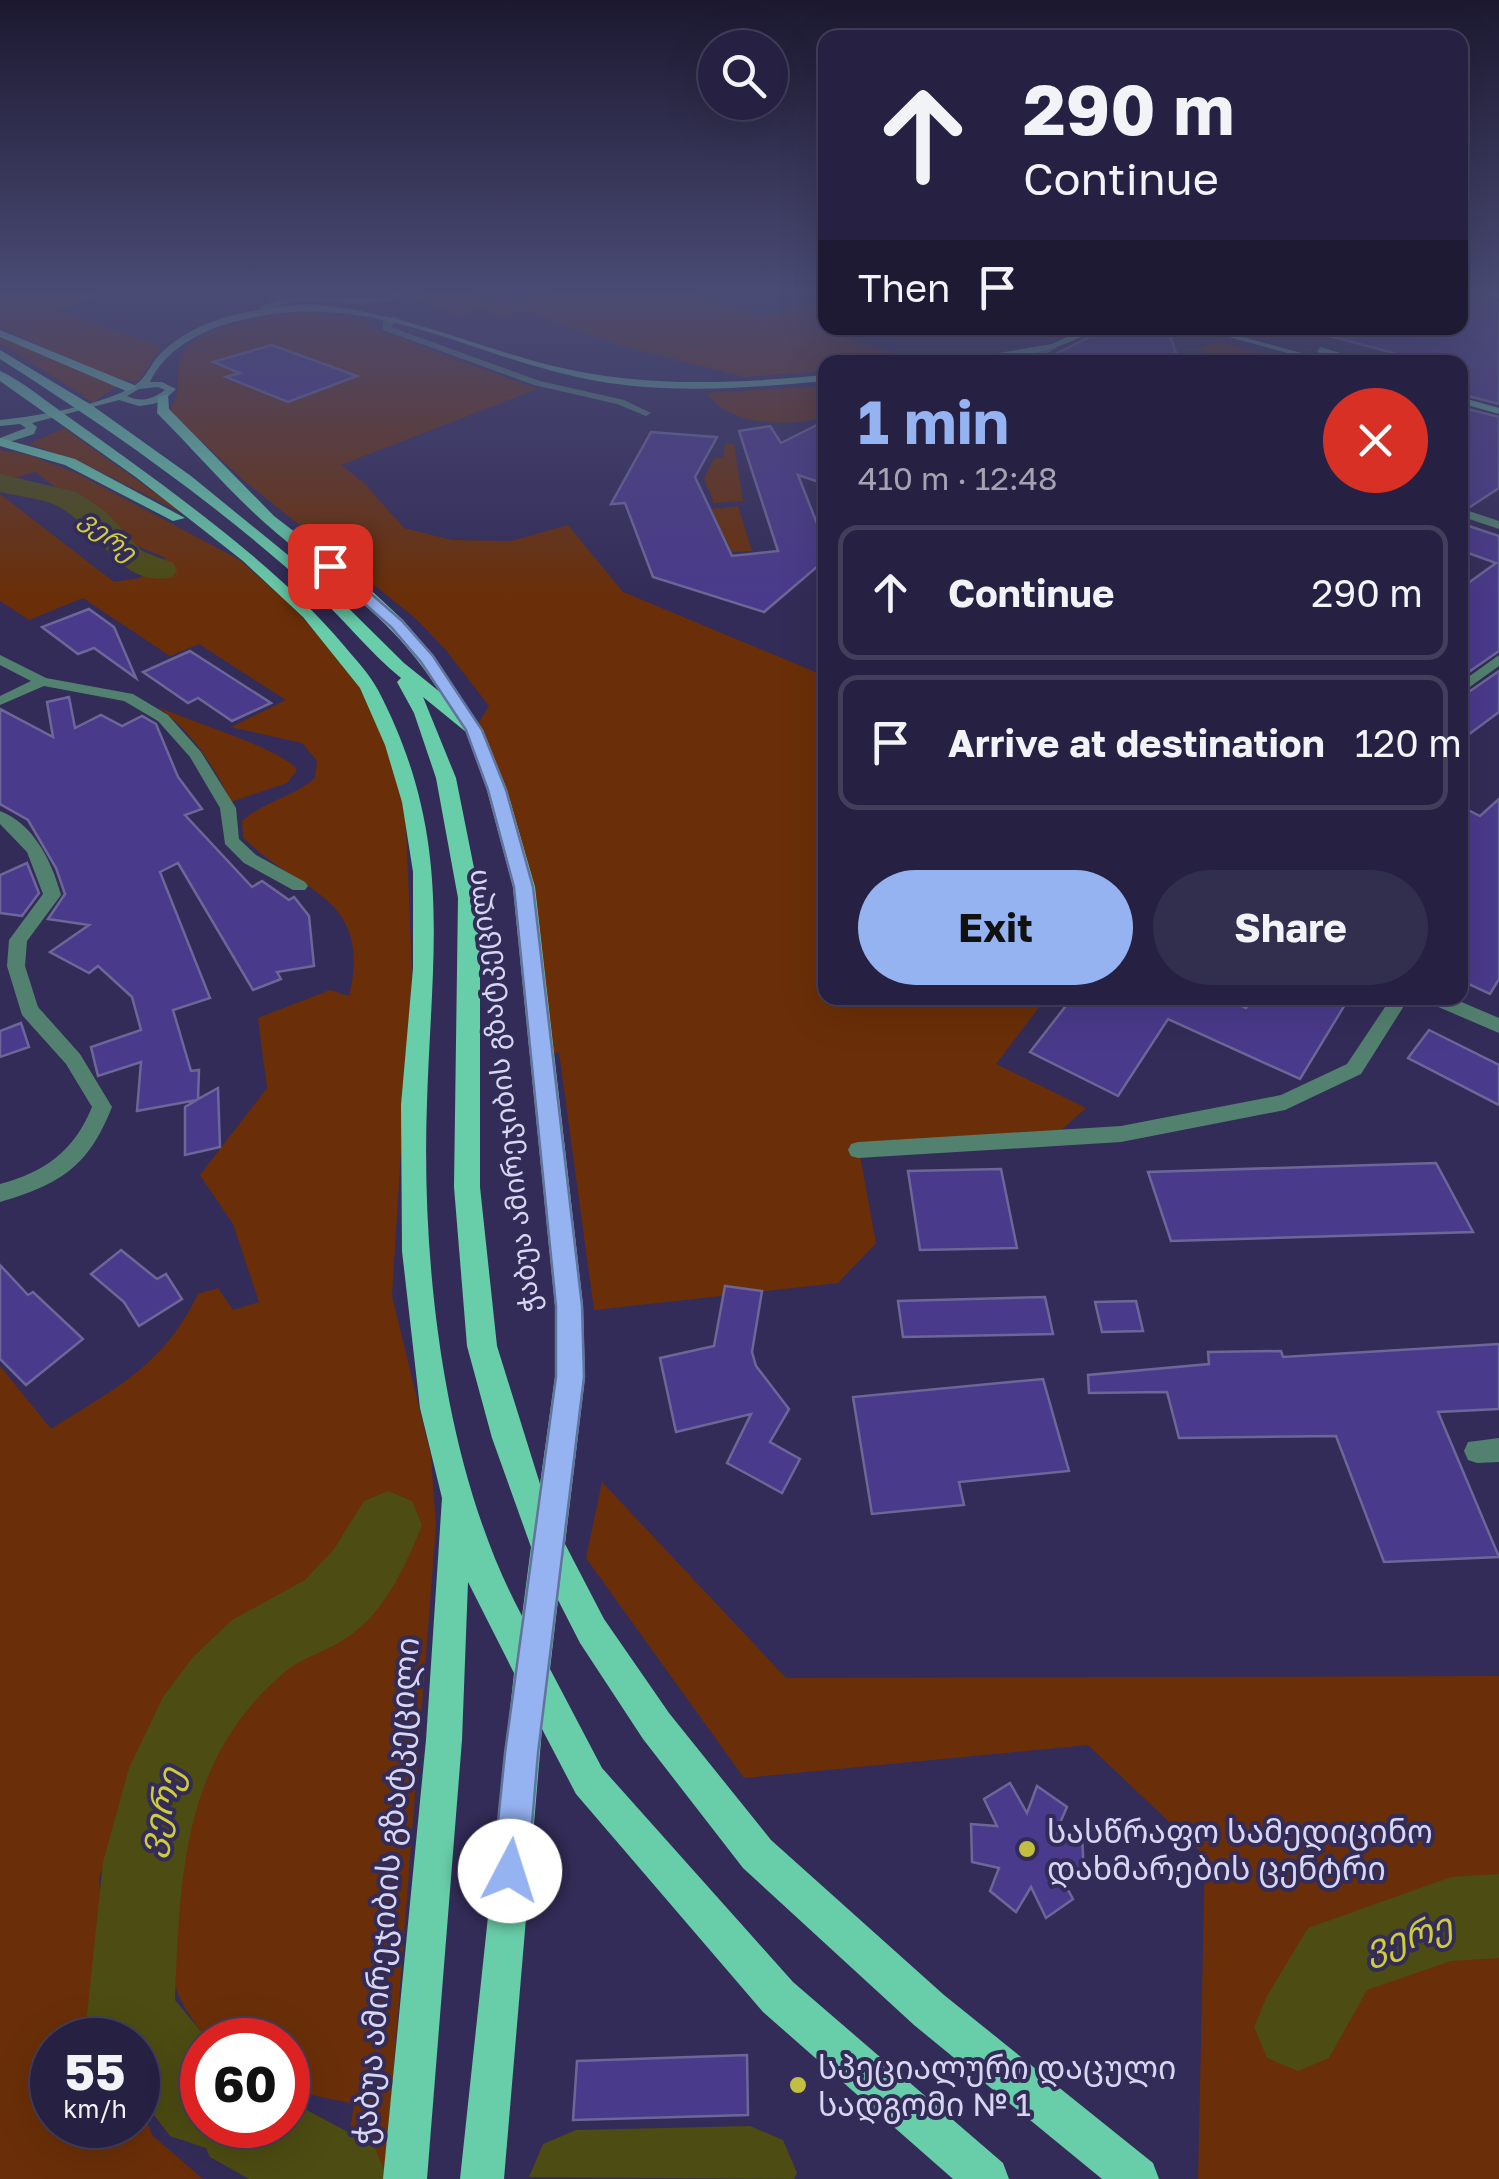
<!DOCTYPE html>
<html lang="en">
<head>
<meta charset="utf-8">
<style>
	:root { --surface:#262142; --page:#322e4d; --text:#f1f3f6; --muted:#a4a3b2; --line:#423e5b; --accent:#95b2f1 }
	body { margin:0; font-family:"Golos Text","Noto Sans Georgian",sans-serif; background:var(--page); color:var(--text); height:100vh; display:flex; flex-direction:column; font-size:38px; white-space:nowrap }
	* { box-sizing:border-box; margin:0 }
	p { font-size:32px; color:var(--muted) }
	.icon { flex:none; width:55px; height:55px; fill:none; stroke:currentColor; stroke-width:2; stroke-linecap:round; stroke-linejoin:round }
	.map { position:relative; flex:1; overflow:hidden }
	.drawer { position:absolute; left:818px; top:355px; width:650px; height:650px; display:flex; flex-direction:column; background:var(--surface); border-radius:20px; box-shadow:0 10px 40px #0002,0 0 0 2px var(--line) }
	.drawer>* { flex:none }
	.top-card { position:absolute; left:818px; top:30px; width:650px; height:305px; border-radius:20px; box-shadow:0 10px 40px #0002,0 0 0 2px var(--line); background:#262142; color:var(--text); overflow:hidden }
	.controls { position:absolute; left:698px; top:30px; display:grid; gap:20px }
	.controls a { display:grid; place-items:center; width:90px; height:90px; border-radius:50%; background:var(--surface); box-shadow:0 10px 40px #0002,0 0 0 2px var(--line); font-size:50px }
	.speed { position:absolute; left:30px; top:2018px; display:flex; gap:20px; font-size:50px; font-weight:700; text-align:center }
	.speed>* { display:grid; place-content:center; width:130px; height:130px; border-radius:50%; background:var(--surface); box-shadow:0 10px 40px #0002,0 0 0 2px var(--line); line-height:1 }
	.speed small { font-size:25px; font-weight:400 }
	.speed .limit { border:15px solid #d22; background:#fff; color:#111 }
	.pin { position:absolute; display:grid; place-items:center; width:85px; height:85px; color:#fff; margin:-42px; border-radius:20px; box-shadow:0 5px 15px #0006 }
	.me { position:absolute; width:110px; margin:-55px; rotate:5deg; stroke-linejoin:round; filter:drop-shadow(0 0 8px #0008) }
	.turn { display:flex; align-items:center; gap:35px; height:210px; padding:0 40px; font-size:45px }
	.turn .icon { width:130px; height:130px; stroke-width:2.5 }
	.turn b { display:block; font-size:70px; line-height:85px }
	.then { display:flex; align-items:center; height:95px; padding:0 40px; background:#0003; gap:20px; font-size:38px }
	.round { display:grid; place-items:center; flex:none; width:105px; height:105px; border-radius:52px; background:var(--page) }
	.head { display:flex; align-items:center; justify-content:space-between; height:170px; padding:0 40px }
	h1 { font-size:60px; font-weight:700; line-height:75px; color:var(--accent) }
	.button { display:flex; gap:20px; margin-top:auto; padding:20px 40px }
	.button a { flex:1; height:115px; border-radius:60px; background:var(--accent); color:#111; font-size:40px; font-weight:700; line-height:115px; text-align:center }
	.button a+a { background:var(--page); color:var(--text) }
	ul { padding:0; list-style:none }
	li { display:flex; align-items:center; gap:30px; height:135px; margin:0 20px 15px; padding:0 20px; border:5px solid var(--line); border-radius:20px }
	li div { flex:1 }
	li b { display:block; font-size:38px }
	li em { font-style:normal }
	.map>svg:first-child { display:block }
	.green { fill:#6a2f08 }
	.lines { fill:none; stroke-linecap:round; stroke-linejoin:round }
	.river { fill:#4d4c12; fill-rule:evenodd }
	.building { fill:#4a3a8b; stroke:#6c6798; stroke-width:2.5 }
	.minor { fill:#53816f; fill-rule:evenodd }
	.tertiary { fill:#53816f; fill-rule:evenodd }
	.secondary { fill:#60ac90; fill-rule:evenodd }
	.primary { fill:#68cda9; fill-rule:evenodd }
	.route { fill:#95b2f1; stroke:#61749d; stroke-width:2.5 }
	.poi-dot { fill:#c1be40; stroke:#332c58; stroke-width:4 }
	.labels { text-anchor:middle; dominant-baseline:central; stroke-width:8; stroke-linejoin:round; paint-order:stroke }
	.far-water-label { font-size:25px; font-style:italic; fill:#cfcc3c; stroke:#332c58 }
	.street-label { font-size:28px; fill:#d7d6f1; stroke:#332c58 }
	.near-poi-label { font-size:32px; fill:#d7d6f1; stroke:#332c58; text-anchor:start }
	.near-street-label { font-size:32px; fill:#d7d6f1; stroke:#332c58 }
	.near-water-label { font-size:35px; font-style:italic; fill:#cfcc3c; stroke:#332c58 }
</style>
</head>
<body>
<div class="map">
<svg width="1499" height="2179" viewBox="0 0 1499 2179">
	<rect width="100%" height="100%" fill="#332c58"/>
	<g class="green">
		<polygon points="0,292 114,292 57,311 162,346 138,382 114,379 0,327"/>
		<polygon points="422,292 469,292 506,303 557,292 691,292 764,318 803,303 817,307 825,304 825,321 813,328 917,360 825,362 825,371 744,377 623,346 541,317 541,314 518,311 501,317 481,309 460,316 414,299"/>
		<path d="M306,312L371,321L370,327L537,389L341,465L364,483L404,528L452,540L511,541L568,525L623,592L825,676V998H1046L996,1064L1086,1108L1050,1140L859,1150L876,1243L838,1283L594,1310L559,1052L540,1059L524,887L474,730L489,706L445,649L414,617L242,479L170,412C172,404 177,398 178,390C178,377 176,366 183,353C198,326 276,313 306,312Z"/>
		<polygon points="0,336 118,386 93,402 0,343"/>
		<polygon points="1217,341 1296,362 1218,362 1200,349"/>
		<path d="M825,386V416C791,428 728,426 707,393Z"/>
		<polygon points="64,428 186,515 83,463 29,444"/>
		<polygon points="734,443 743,501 714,503 704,479 714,458 723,458 725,444"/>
		<path d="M0,450L29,455L76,473L240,560L293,607L335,654L366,695L387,746L405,802L412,970L392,1296L431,1456L436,1526L385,2179H342L354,2104L288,2090V2040H206C197,2024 180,2005 176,1987C149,1875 168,1731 261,1654C283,1636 318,1629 344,1615C370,1601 400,1552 417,1527L369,1516L291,1606L202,1652L99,1877L109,2029L114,2040H52V2125H138V2098L152,2135L203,2179H0V1366L51,1429C117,1387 162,1367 198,1294L218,1288L233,1310L259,1302L233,1224L200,1175L267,1088L258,1018L330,990L349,996C374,893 296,893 243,837L242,821C263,802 293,797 315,778L317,761L302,743L231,727L286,700L199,644L170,656L83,598L29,620L0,601V494L114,582L139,578L170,564L163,560L166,558L135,545L35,472L0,482Z"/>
		<polygon points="738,506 752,551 732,552 711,509"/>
		<path d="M158,707C186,720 285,750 297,770L287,783L231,802C213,764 192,732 158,707Z"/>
		<polygon points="602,1482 786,1678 1499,1676 1499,2179 1198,2179 1205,1856 1088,1745 744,1778 586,1558"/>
	</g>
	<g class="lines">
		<g class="river">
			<path d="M0,474L76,492L105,511L142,551L173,563L177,570L173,577C119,590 97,524 55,505C39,498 17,496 0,492Z"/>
			<path d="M388,1491L412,1501L422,1525C405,1568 382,1618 340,1642C322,1653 302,1658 286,1671C182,1757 180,1876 175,2000L208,2040H202V2125H288V2100L374,2146L388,2179H249L210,2157L206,2148L170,2136L138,2094V2040H98L87,2015L103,1862L129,1768L163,1697L193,1657L232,1620L305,1580L334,1549L364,1501Z"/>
			<polygon points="1499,1874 1499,1958 1451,1961 1367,1990 1329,2058 1298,2071 1267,2058 1254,2027 1267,1996 1308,1928 1451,1877"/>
			<polygon points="750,2126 783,2140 797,2173 794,2179 529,2177 543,2144 576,2130"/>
		</g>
	</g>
	<g class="building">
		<polygon points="1460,292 1499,302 1499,404 1460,394 1460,362 1427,362 1326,335 1326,328 1460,328"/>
		<polygon points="1128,328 1170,335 1179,362 1040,362 1091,336 1112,336"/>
		<polygon points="272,345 357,376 288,402 226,377 240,373 213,362"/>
		<polygon points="1460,407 1499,417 1499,488 1470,507 1460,505"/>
		<polygon points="825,421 825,484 798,475 825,544 825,560 764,612 653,577 625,503 611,504 651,432 717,437 695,477 732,556 778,551 739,431 770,426 781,443"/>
		<polygon points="1460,523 1499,536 1499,651 1460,678 1460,589 1496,563 1460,550"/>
		<polygon points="89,609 114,627 136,678 94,648 78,654 42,627"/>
		<polygon points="190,651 271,703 232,721 198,698 188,703 143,672"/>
		<polygon points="1499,671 1499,712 1460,741 1460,698"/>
		<polygon points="69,697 75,728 101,715 122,726 142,716 156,724 178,777 202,809 185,815 252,887 262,881 289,900 294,897 309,916 314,966 277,972 281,979 253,990 178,863 160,872 210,998 173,1010 191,1071 199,1070 198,1099 218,1088 220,1147 185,1155 185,1107 197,1100 137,1111 141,1062 98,1076 91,1047 141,1030 132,997 98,966 89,973 50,952 89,925 48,919 65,894 56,868 28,820 0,804 0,709 53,737 47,702"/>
		<polygon points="1499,799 1499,979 1490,994 1460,980 1460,806 1480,816"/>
		<polygon points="27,863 39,893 22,916 0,913 0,875"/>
		<polygon points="1072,998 1223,998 1246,1008 1253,998 1349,998 1300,1079 1168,1019 1118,1096 1030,1052"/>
		<polygon points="21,1023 29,1047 0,1057 0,1031"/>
		<polygon points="1429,1030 1499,1065 1499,1105 1408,1058"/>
		<polygon points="1436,1163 1473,1232 1171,1241 1148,1172"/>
		<polygon points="1001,1169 1017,1248 920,1250 908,1171"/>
		<polygon points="121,1250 157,1279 166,1274 182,1299 139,1326 124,1302 91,1274"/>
		<polygon points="0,1265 28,1295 33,1292 83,1339 26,1385 0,1359"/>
		<polygon points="725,1286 762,1291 752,1352 756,1366 789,1409 770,1442 800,1459 782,1493 727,1463 751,1414 676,1432 660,1358 714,1346"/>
		<polygon points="1045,1297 1053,1334 903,1337 898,1301"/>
		<polygon points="1136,1301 1143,1331 1102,1332 1095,1302"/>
		<polygon points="1499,1344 1499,1409 1438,1412 1499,1557 1384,1562 1336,1436 1179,1438 1167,1392 1089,1393 1088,1375 1209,1364 1208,1352 1281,1351 1283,1357"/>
		<polygon points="1043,1379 1069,1471 959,1482 964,1505 872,1514 853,1397"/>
		<polygon points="1010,1783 1027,1813 1037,1786 1067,1807 1056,1832 1082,1835 1084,1874 1056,1868 1073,1899 1046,1918 1031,1887 1016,1912 990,1891 999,1868 972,1862 971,1824 997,1826 984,1799"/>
		<polygon points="747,2055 748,2115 573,2120 577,2061"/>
	</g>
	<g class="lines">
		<g class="minor">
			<polygon points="275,292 283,292 283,301 277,301"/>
			<polygon points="393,316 400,318 391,327 540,381 624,400 651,413 646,416 617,404 534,385 383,330 383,322"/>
			<polygon points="1054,343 1057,348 1031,362 1020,362"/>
			<polygon points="1460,508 1499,521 1499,529 1460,516"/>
			<polygon points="0,655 46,678 133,694 168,715 201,752 236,808 239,839 256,855 305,882 308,886 305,890 293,890 244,863 225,844 220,808 190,757 158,721 124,701 44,686 0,705 0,696 31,681 0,665"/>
			<polygon points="1499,655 1499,666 1460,694 1460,683"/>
			<path d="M0,811C34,824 52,862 61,895L27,941L25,966L38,1007L80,1054L112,1107C88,1167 61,1184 0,1202V1184C45,1172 74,1151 92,1107L66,1064L22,1015L7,966L9,940L43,894L27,852L0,824Z"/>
			<polygon points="1391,998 1409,998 1361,1074 1285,1110 1121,1142 858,1158 851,1156 848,1150 851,1144 858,1142 1121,1126 1281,1095 1347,1064"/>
			<polygon points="1427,998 1452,998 1499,1018 1499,1033 1429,1003"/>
			<polygon points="1499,1438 1499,1462 1477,1463 1468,1460 1464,1451 1468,1442"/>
		</g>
		<g class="tertiary">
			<path d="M399,292H411C377,311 339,300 302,302C288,302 276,306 263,311L259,308C301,283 354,309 399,292Z"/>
			<polygon points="1479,292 1499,293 1499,299 1480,294"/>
			<polygon points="1245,328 1256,328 1249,332"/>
		</g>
		<g class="secondary">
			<path d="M311,304C400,312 465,343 549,365C640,388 733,384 825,375V381C750,388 672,394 597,381C464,357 366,282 227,324C196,333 164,352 150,382H162L176,389L164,400L153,404L139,406L119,400L32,423L37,427L34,434L0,445V438L26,428L20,424L0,426V420C32,417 119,403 141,380C148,373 152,363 159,355C199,315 258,308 311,304ZM158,387L165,390C153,399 141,403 127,396L139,389Z"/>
			<path d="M1086,328H1097C1060,353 990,365 946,362L1052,344Z"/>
			<polygon points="1195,328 1209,328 1335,362 1321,362"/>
			<polygon points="1320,347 1364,360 1366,362 1352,362 1317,352"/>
			<polygon points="1460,397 1499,408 1499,414 1460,403"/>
		</g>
		<g class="primary">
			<polygon points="0,330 134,385 136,388 126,391 0,337"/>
			<path d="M0,350L93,406L191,476L326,586L404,663L440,692C388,611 333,583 265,523C227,489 193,449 157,413L158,397L168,394L169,409L274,516L374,593L403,620L433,655L467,707L463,711L483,730L507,790L535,887L583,1306L585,1377L565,1544L604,1619L669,1713L771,1840L944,1995L1153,2163L1159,2179H1102L914,2025L743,1868L643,1739L580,1643L558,1600L550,1669L602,1768L793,1982L1003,2163L1009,2179H953L763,2012L576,1794L542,1729L504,2179H460L514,1673L468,1582L462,1740L427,2179H383L426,1740L442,1498L420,1408L402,1251L401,1105L413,968V872L402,802L385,745L360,688L303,617L243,561L137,478L0,381V371C22,381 43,399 63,413C108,445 153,477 197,511C251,553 302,595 346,648C357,661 370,675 378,690C454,836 432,947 427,1102C421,1266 444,1471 522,1616L531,1547L492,1438L467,1346L454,1187L458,898L436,778L414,713L397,682L401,678C369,652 344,619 314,592C217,504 110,429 0,359ZM423,697L466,732L487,790L513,887L555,1306V1377L540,1484L497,1346L480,1187V898L456,778Z"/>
			<polygon points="0,438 75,459 185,518 173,521 65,465 0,446"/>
		</g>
	</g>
	<linearGradient id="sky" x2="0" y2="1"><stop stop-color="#1c1830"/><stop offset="0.49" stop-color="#4a4b75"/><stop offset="1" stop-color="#4a4b75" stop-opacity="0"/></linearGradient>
	<rect width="1499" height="597" fill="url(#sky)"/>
	<polygon class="route" points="325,563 336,563 402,621 433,656 482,730 506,790 533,887 582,1306 584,1377 538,1753 528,1871 523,1883 510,1888 498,1883 493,1871 505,1753 556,1377 556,1306 514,887 488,790 466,730 421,662 391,627 325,569"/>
	<g class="poi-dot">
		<circle cx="1027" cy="1849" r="10"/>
		<circle cx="798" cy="2085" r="10"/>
	</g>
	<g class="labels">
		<g class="far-water-label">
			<text transform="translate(109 535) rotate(39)">ვერე</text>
		</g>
		<g class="street-label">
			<text transform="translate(502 1091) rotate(-97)">ჭაბუა ამირეჯიბის გზატკეცილი</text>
		</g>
		<g class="near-poi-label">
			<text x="1047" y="1831">სასწრაფო სამედიცინო<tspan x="1047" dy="37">დახმარების ცენტრი</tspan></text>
			<text x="818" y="2067">სპეციალური დაცული<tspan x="818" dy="37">სადგომი № 1</tspan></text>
		</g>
		<g class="near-street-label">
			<text transform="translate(385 1891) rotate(-85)">ჭაბუა ამირეჯიბის გზატკეცილი</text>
		</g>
		<g class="near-water-label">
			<text transform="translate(159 1811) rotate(-74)">ვერე</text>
			<text transform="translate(1408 1936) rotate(-17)">ვერე</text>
		</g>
	</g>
</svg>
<div class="controls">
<a><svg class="icon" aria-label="search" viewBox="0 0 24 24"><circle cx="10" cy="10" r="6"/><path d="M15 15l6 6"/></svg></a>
</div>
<div class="speed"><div>55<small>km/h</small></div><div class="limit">60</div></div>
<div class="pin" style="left:330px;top:566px;background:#d93025"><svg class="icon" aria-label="arrive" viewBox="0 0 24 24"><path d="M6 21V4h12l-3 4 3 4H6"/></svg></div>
<svg class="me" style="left:510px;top:1871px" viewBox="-20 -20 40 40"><circle r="19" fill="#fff"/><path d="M0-13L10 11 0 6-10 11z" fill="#95b2f1"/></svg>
<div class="top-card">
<div class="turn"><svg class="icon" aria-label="ahead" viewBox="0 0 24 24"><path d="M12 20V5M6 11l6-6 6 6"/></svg><div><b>290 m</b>Continue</div></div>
<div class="then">Then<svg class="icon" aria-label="arrive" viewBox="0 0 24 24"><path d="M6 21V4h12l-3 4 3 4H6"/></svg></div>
</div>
<section class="drawer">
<div class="head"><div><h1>1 min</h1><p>410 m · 12:48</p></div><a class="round" style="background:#d93025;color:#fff"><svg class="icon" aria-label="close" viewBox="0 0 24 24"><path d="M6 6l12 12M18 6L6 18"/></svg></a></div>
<ul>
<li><svg class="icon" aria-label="ahead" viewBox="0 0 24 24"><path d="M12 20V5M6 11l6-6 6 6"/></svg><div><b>Continue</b></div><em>290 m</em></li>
<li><svg class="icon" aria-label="arrive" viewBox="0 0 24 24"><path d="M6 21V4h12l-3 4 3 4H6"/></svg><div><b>Arrive at destination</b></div><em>120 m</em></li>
</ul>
<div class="button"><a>Exit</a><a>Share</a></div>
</section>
</div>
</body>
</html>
